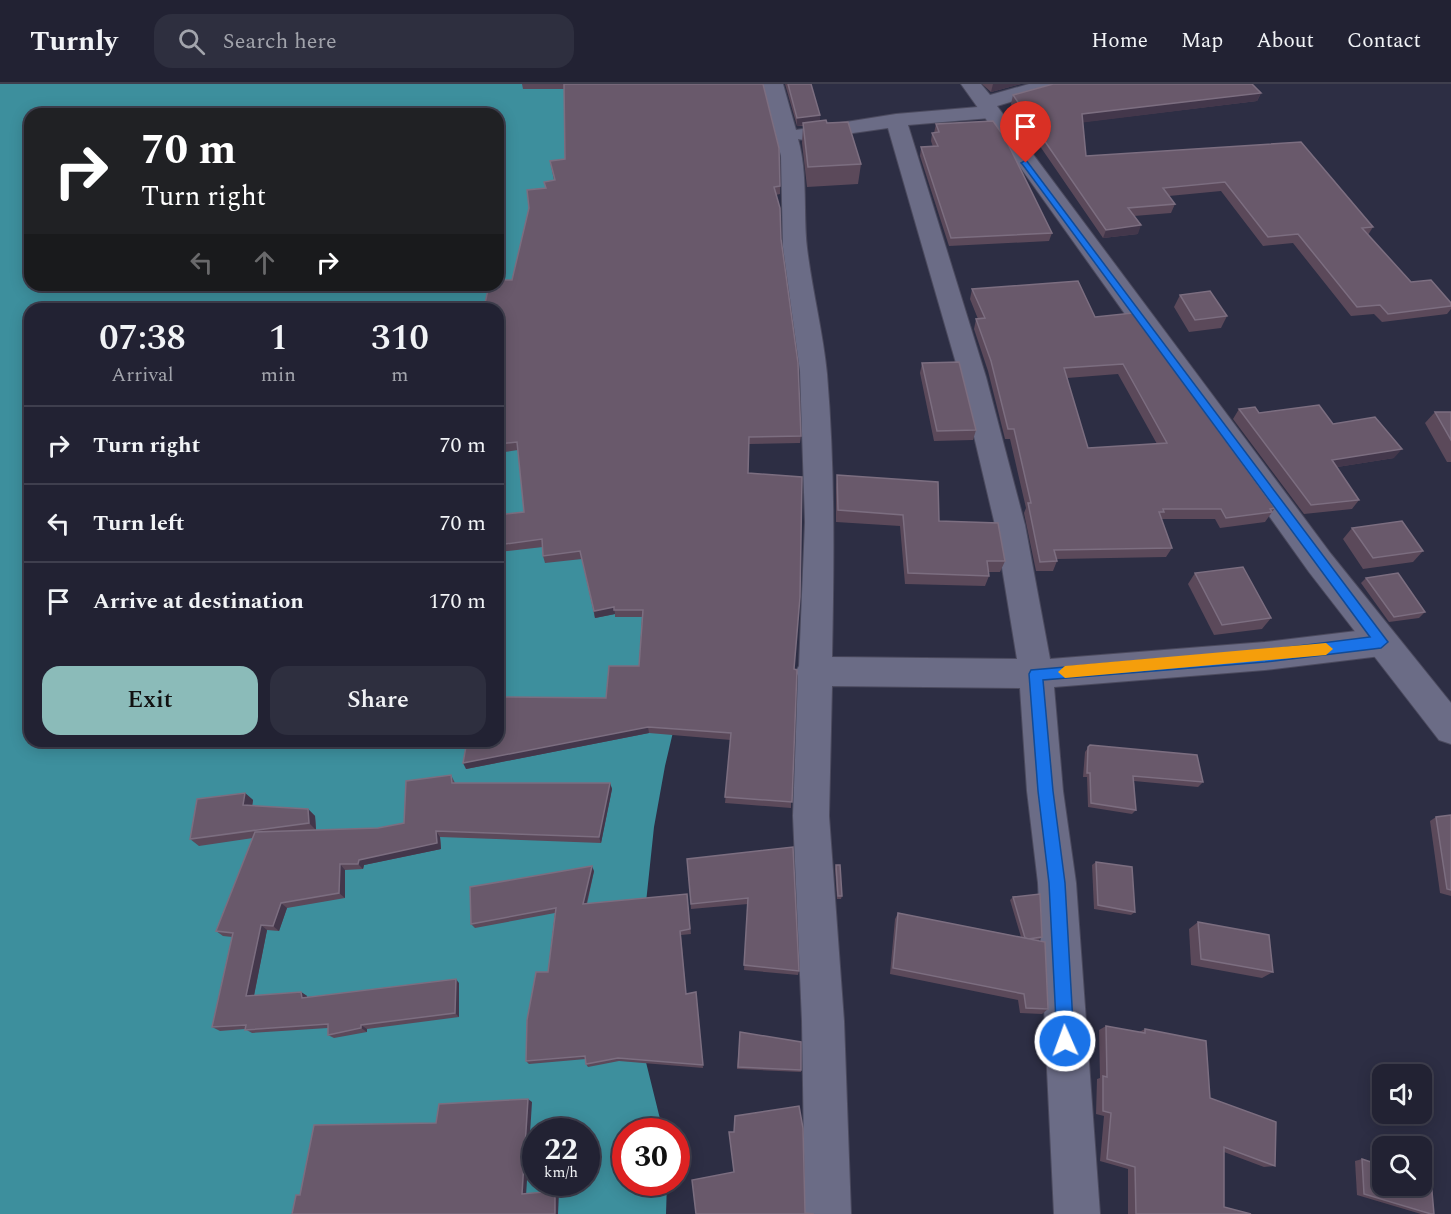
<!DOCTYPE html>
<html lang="en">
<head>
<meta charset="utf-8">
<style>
	:root { --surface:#223; --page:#2e2f3f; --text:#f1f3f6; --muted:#a2a4ac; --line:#3f3f4e; --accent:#8bbbb9 }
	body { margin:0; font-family:Spectral,serif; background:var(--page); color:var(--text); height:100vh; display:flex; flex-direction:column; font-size:22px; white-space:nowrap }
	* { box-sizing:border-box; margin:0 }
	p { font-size:20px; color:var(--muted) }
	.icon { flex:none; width:33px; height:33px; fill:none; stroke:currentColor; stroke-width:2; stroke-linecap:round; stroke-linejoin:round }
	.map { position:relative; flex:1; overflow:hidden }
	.panel { position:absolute; left:24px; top:219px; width:480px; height:444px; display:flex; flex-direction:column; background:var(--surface); border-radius:18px; box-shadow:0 3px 15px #0003,0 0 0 2px var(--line) }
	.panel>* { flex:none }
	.top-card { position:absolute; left:24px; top:24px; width:480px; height:183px; border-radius:18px; box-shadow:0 3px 15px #0003,0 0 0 2px var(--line); background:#202124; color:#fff; overflow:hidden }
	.controls { position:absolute; left:1372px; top:980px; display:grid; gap:12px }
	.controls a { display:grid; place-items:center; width:60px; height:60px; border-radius:12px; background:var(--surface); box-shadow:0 3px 15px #0003,0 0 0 2px var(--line); font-size:30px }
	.speed { position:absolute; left:522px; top:1034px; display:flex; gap:12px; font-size:30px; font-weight:700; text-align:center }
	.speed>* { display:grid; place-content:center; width:78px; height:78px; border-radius:50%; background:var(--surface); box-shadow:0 3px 15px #0003,0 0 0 2px var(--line); line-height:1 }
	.speed small { font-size:15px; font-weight:400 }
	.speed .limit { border:9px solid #d22; background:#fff; color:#111 }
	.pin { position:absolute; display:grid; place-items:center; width:51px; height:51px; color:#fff; margin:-62px -26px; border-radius:50% 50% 50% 0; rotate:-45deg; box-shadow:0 0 6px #0007 }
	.pin .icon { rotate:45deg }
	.me { position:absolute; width:66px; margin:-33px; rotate:358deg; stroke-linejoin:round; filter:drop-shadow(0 0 4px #0008) }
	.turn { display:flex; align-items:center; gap:21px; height:126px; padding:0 18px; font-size:27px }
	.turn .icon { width:78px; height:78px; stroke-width:2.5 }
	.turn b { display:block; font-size:42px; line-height:51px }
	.lanes { display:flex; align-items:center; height:57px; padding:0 18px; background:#0003; justify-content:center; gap:30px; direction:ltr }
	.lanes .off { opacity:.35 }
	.eta { display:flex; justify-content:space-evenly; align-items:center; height:102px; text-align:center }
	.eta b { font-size:36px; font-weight:600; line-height:42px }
	.button { display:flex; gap:12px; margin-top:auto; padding:12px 18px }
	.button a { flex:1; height:69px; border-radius:18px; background:var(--accent); color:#111; font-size:24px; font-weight:600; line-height:69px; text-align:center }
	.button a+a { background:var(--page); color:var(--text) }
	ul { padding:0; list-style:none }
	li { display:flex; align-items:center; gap:18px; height:78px; padding:0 18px; border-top:2px solid var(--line) }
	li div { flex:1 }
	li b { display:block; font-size:22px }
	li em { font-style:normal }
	header { display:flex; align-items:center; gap:36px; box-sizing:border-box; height:84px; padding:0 30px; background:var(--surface); border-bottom:2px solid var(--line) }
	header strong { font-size:28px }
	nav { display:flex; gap:33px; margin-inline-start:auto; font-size:21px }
	.search { width:420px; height:54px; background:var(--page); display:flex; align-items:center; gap:15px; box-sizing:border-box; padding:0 21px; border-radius:18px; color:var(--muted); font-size:22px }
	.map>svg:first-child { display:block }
	.water { fill:#3d8f9d; fill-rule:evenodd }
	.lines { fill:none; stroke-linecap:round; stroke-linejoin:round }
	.minor-casing { stroke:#4b4a5e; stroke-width:2 }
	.tertiary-casing { stroke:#4b4a5e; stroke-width:2 }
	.minor { fill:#6b6c86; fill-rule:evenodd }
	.tertiary { fill:#6b6c86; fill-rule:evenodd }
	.wall { fill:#5b495a; fill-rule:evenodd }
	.shaded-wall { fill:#43374b }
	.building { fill:#69596b; stroke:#7c6e80; stroke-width:1.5; fill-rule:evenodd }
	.route { fill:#1a73e8; stroke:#114b97; stroke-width:1.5 }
	.slow { fill:#f59e0b }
</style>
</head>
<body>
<header>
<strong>Turnly</strong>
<div class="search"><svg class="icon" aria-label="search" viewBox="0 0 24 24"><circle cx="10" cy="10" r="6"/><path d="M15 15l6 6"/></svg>Search here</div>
<nav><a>Home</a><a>Map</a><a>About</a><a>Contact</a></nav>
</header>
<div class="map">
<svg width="1451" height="1130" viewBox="0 0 1451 1130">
	<rect width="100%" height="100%" fill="#2d2e44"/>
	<path class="water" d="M0,0H679L682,610L665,682L654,743L645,828L640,954L663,1047H626V1098H667L666,1130H0ZM30,30H498V201H30ZM30,225H498V657H30ZM536,1047H586V1098H536Z"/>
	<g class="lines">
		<g class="minor-casing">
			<path id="minor" d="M763,0H783L796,46L896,30L990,22L997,24L1000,28L997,32L990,34L908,41L986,293L1025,441L1050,575L1265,558L1381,544L1393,548L1397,558L1393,568L1381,572L1265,586L1054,603L1063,707L1076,799L1100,1130H1054L1038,799L1027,707L1020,604L832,602L829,732L844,937L851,1130H805L802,937L793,732L798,592L796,587L799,582L805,438L800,287L783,163L781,72ZM888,44L960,293L995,441L1017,575L832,573C834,478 835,385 827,290C823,248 812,206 807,164C803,128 808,90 798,55L804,56Z"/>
		</g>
		<g class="tertiary-casing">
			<polygon id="tertiary" points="961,0 981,0 990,11 1029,0 1061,0 1058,4 997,22 1331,470 1451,619 1451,660 1439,656 1309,488"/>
		</g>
		<use href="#minor" class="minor"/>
		<use href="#tertiary" class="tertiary"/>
	</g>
	<g class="wall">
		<polygon points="522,0 763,0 780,102 780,110 776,111 801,352 800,359 749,360 748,389 794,585 791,724 725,719 731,656 649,649 466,685 498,585 504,592 501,613 606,614 639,582 642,533 615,533 615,530 595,534 582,475 545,479 543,472 543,463 498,468 498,431 524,428 518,366 498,369 498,225 484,224 512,196 545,104 554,96 550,77 565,75 564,5 523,5"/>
		<polygon points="785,0 811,0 820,37 827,39 861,80 858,100 807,103 802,59 803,42 797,42"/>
		<polygon points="982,0 1021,0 991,8"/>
		<polygon points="1261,9 1257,17 1083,38 1086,72 1301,58 1373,143 1368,151 1411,198 1451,219 1451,225 1447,230 1382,238 1374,230 1351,232 1293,159 1263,162 1221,107 1169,112 1175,120 1171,129 1134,132 1138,150 1103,154 1011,20 1013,11"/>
		<polygon points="936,40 1052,149 1049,157 949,162 920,72 921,63 933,63 931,57 932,49 934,49"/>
		<path d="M972,205L1095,233L1275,424L1265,438L1220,444L1215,435H1161L1172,464L1166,473L1057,475V477L1053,487H1036L1024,429L1026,424L1010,355H1005L988,287L974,245L976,235H978L970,215ZM1118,290L1157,360L1088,364L1067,294Z"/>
		<polygon points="1180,211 1227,232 1221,244 1189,248 1174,223"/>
		<polygon points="922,279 976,346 973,356 934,357 920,289"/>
		<polygon points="1239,325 1259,329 1333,340 1394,374 1337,383 1359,416 1352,425 1304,430 1233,335"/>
		<polygon points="1435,328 1451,328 1451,378 1447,378 1425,339"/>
		<polygon points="837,391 939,437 1005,477 1000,488 988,488 989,492 985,502 905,500 900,442 836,438 836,403"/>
		<polygon points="1352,444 1423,467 1413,478 1363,485 1343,455"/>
		<polygon points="1195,489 1271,534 1262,545 1214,551 1188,500"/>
		<polygon points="1366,494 1425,528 1419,534 1389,538 1361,499"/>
		<polygon points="1090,661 1203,698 1198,703 1134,697 1136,726 1132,730 1088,723 1087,693 1083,693 1085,668"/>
		<polygon points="451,691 455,699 610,699 612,705 601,759 440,753 441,765 364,781 363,785 345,786 345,814 287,824 279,847 267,846 254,912 301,908 307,912 307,913 459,899 459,933 367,945 367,948 334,954 328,951 328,944 252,949 245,945 220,947 212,943 232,853 223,852 216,847 253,754 199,762 190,755 245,709 253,716 252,722 308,725 315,732 316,746 310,747 378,744 404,739"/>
		<polygon points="1451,731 1451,812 1440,809 1430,737 1436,733"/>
		<polygon points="793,763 799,887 798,891 744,886 748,820 691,825 687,775"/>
		<polygon points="1096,778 1135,828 1131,831 1094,825 1092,781"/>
		<polygon points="836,781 842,812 841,815 837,815 835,785"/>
		<polygon points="594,787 587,820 687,810 691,850 681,851 686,910 696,908 703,984 619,977 588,983 586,980 586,975 529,980 526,977 548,888 555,829 475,844 471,840"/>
		<polygon points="1013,813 1042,853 1039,856 1048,925 1042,930 1020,929 1018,916 890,890 895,835 898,829 1021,853 1010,816"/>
		<polygon points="1198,838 1273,888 1262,894 1191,881 1189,845"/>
		<polygon points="1106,942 1139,948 1145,945 1275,1082 1264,1083 1224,1068 1224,1123 1251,1130 1128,1130 1128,1085 1100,1077 1104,1032 1096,1030 1097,995 1100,994 1099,946"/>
		<polygon points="740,948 801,986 801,988 737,985"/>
		<polygon points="1362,1075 1431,1130 1421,1130 1357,1111 1355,1077"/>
	</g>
	<g class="shaded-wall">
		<polygon points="993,0 1021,0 991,8"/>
		<polygon points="1261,9 1257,17 1079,39 1082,30"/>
		<polygon points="820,31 820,39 797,42 797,34"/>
		<polygon points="1141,141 1138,150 1103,154 1106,146"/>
		<polygon points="1402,365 1394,374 1325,385 1332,376"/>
		<polygon points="614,523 615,530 595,534 594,527"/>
		<polygon points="501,585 504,592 500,620 498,615 498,607"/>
		<polygon points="648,643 649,649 466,685 463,679"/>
		<polygon points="610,699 612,705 601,759 599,753"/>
		<polygon points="245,709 253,716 251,729 243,721"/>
		<polygon points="308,725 315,732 316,746 309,739"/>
		<polygon points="436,747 440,753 441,765 364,781 363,785 358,780 359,776"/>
		<polygon points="340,780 345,786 345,814 339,809"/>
		<polygon points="592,782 594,787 585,825 583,820"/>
		<polygon points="281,819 287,824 279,847 273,842"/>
		<polygon points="261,841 267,846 253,916 246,912"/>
		<polygon points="456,895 459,899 459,933 455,929"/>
		<polygon points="301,908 307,912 308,918 302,914"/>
		<polygon points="361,941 367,945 367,948 361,944"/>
		<polygon points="528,1015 532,1018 526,1112 522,1110"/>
		<polygon points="555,1107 559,1108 558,1130 555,1130"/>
	</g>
	<g class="building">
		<polygon points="564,0 763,0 779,64 780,102 774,103 780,124 781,155 798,279 801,352 749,353 748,389 802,393 800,513 794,585 797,586 792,718 725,713 731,649 648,643 463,679 467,657 498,657 498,613 606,614 609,582 639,582 643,526 614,526 614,523 594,527 580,467 543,472 542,455 498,461 498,431 524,428 517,358 498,360 498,225 472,225 484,224 489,201 498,201 498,196 512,196 529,124 527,106 546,104 544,98 555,96 550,77 565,75"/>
		<polygon points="788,0 811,0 820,31 797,34"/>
		<polygon points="1053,0 1252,0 1261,9 1082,30 1086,72 1301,58 1373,143 1362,144 1411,198 1431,196 1451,219 1451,222 1388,230 1380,221 1357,223 1298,150 1268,153 1225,98 1163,104 1175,120 1128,124 1141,141 1106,146 1013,11"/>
		<polygon points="826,36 827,39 848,38 861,80 808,83 803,39"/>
		<polygon points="993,37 1005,54 1052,149 951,154 921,63 938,62 932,49 939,48 936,40"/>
		<path d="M1078,197L1095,233L1133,229L1275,424L1270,425L1272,428L1226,434L1221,425H1163L1164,428H1159L1172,464L1054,466L1057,477L1040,478L1028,419H1031L1014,345H1008L991,277L976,235L985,234L972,205ZM1123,280L1167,359L1088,364L1064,284Z"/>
		<polygon points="1210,207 1227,232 1195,236 1180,211"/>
		<polygon points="959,278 976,346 937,347 922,279"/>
		<polygon points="1319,321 1333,340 1375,333 1402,365 1332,376 1359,416 1311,421 1239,325 1255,323 1259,329"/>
		<polygon points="1435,328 1451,328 1451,356"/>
		<polygon points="837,391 938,398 939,437 998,439 1005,477 987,477 989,492 908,489 903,431 838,426"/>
		<polygon points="1402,437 1423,467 1373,474 1352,444"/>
		<polygon points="1243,483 1271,534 1222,541 1195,489"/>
		<polygon points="1398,489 1425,528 1394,533 1366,494"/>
		<polygon points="498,585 501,585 498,607"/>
		<polygon points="1090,661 1197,671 1203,698 1133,692 1136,726 1091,719 1090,689 1087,689 1088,663"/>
		<polygon points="451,691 452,699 610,699 599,753 436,747 437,759 359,776 358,780 340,780 339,809 281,819 273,842 261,841 246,912 301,908 302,914 456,895 455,929 361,941 361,944 328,951 328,940 245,946 246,941 212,943 233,849 216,847 255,748 378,744 404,739 406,697"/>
		<polygon points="245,709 243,721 308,725 309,739 190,755 197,715"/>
		<polygon points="1451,731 1451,806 1447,805 1436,733"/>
		<polygon points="793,763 799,887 744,881 748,814 691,820 687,775"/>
		<polygon points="1096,778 1132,783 1135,828 1098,821"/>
		<polygon points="836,781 840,781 842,812 838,812"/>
		<polygon points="592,782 583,820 687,810 690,845 680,847 686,910 696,908 703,981 618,974 586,980 585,972 526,977 527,936 536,888 548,888 556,824 471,840 470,803"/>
		<polygon points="1040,810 1042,853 1028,855 1025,854 1013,813"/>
		<polygon points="898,829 1045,858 1048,925 1026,924 1024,910 893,884"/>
		<polygon points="1198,838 1269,851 1273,888 1201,875"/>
		<polygon points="1106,942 1145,949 1145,945 1206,957 1210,1014 1276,1038 1275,1082 1224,1063 1224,1123 1251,1130 1136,1130 1135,1083 1107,1075 1111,1029 1103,1027 1103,992 1107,993"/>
		<polygon points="740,948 801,958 801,986 738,983"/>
		<polygon points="528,1015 522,1110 555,1107 555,1130 292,1130 296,1111 300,1111 314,1041 436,1039 439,1020"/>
		<polygon points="799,1022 803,1044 805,1129 814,1130 696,1130 692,1096 734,1088 729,1048 734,1048 735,1032"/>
		<polygon points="1362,1075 1383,1082 1383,1101 1422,1101 1422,1093 1431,1096 1434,1130 1431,1130 1364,1110"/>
	</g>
	<polygon class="route" points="1026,76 1388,558 1381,564 1265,578 1043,596 1053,707 1065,799 1074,957 1072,964 1065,966 1059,964 1057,957 1049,799 1038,707 1029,590 1031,586 1265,566 1370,553 1023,81 1021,79"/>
	<polygon class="slow" points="1326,559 1333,565 1326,571 1065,594 1058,588 1065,582"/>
</svg>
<div class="controls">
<a><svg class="icon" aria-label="sound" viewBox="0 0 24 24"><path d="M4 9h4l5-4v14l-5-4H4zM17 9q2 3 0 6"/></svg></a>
<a><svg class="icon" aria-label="search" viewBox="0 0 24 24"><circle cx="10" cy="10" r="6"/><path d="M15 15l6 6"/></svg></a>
</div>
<div class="speed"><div>22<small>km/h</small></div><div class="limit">30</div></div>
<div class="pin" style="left:1026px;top:79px;background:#d93025"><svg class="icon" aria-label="arrive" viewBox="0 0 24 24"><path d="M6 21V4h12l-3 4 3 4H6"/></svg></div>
<svg class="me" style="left:1065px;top:957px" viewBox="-20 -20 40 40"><circle r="17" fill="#1a73e8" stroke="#fff" stroke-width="3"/><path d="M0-11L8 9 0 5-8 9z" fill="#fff"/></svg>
<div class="top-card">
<div class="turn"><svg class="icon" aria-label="right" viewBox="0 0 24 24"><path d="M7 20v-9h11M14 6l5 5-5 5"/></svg><div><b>70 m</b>Turn right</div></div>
<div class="lanes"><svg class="icon off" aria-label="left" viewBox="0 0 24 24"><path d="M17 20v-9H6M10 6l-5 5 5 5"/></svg><svg class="icon off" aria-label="ahead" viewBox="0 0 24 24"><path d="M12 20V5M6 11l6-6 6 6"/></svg><svg class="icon" aria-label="right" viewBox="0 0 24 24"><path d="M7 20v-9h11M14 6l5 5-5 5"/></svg></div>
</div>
<section class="panel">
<div class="eta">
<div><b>07:38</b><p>Arrival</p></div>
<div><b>1</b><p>min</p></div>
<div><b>310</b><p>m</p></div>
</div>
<ul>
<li><svg class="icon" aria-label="right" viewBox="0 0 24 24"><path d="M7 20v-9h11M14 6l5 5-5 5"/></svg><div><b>Turn right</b></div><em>70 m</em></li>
<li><svg class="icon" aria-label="left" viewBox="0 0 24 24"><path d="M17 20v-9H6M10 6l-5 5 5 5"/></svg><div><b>Turn left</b></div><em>70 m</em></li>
<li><svg class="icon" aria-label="arrive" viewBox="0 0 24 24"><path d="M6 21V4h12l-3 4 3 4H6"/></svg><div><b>Arrive at destination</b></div><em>170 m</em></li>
</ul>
<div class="button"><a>Exit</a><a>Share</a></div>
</section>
</div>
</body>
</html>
